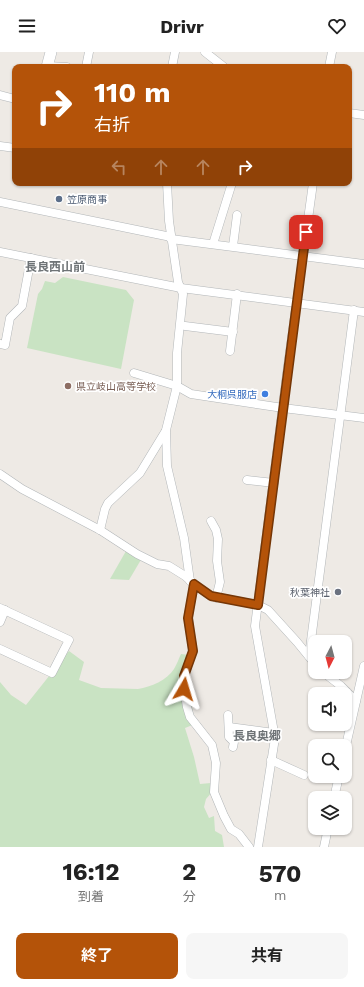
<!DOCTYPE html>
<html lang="ja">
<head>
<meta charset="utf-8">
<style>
	:root { --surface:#fff; --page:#f6f6f6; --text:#222; --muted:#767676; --accent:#b45309 }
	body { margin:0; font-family:"Work Sans","Noto Sans JP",sans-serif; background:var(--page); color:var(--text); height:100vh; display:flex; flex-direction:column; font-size:15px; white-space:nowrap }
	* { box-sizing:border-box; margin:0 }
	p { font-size:13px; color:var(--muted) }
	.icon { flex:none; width:22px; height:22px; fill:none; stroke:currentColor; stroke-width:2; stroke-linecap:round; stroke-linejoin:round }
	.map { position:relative; height:795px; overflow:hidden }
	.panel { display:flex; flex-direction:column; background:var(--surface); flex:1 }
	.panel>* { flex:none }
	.top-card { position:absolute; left:12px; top:12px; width:340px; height:122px; border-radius:8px; box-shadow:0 1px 3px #0004; background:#b45309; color:#fff; overflow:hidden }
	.needle { width:26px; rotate:186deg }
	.fabs { position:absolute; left:308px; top:583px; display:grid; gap:8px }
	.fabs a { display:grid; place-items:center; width:44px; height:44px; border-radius:8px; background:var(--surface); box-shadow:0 1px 3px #0004; font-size:20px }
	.pin { position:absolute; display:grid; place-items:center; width:34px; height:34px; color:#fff; margin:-17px; border-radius:8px; box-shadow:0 2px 6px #0006 }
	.me { position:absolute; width:44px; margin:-22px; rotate:7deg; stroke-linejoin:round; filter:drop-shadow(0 0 3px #0008) }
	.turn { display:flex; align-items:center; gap:14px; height:84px; padding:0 16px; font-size:18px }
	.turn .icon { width:52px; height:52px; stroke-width:2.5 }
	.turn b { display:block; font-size:28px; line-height:34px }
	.lanes { display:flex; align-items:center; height:38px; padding:0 16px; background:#0003; justify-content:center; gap:20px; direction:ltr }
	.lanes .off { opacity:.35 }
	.eta { display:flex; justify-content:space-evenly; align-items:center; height:68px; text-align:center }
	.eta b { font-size:24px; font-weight:700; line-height:28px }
	.button { display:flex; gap:8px; margin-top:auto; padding:8px 16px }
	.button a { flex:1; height:46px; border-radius:8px; background:var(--accent); color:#fff; font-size:16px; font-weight:700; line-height:46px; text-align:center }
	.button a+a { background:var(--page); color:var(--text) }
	header { display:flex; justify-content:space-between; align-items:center; height:52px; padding:0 16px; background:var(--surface); font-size:18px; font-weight:700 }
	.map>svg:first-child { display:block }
	.green { fill:#c9e3c3 }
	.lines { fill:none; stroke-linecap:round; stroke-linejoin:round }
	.street-casing { stroke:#b2b6b8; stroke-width:9 }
	.secondary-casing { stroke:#b1b5b8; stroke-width:12 }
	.street { stroke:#fff; stroke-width:8 }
	.secondary { stroke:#fff; stroke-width:11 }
	.route-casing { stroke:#753606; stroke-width:10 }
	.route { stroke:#b45309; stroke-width:7 }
	.service-dot { fill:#5c6f8a; stroke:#fff; stroke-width:1.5 }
	.education-dot { fill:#8d6e63; stroke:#fff; stroke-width:1.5 }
	.shop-dot { fill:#3f7fe0; stroke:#fff; stroke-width:1.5 }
	.worship-dot { fill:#6b7280; stroke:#fff; stroke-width:1.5 }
	.labels { text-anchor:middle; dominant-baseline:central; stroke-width:3.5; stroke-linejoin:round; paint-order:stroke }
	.service-label { font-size:10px; fill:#4e5e75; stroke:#fff; text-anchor:start }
	.education-label { font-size:10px; fill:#785e54; stroke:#fff; text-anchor:start }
	.shop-label { font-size:10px; fill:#366cbe; stroke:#fff; text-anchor:end }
	.worship-label { font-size:10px; fill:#5b616d; stroke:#fff; text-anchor:end }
	.quarter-label { font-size:12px; font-weight:bold; fill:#6e7376; stroke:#fff }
</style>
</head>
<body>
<header><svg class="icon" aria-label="menu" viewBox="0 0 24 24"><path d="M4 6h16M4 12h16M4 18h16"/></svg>Drivr<svg class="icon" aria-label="heart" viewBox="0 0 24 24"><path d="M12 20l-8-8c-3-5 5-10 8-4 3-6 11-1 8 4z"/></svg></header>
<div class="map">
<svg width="364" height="795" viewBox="0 0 364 795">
	<rect width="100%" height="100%" fill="#eeeae5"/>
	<g class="green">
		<polygon points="63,225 126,238 134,248 121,317 27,296 38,242 42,237 45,229 55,231"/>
		<polygon points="126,499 142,506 129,528 110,527"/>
		<path d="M69,599L84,610L79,628L101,636L138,637C151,635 167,628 174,617C177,612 179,606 181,602L189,603L185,616L195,672L185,676L194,705L200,732L211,731L212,740L206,747L204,755L209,766L214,764L215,779L222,783L224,795H0V630L11,643L26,653Z"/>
	</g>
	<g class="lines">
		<g class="street-casing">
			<g id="street">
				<polyline points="205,0 224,15"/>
				<polyline points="47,14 67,15"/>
				<polyline points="86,15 89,0"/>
				<polyline points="172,15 175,0"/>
				<polyline points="329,15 332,0"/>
				<polyline points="0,43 15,47"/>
				<polyline points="349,61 364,63"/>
				<polyline points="0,94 15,96"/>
				<polyline points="167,131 169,169 178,230 183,242 177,301 177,334 166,378 167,414 184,486 190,529"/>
				<polyline points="0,150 171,185"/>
				<polyline points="171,187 364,212"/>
				<polyline points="213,192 232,131"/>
				<polyline points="233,194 237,163"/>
				<polyline points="0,200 181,236 364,260"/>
				<polyline points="185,274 233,280"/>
				<polyline points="0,292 5,293 10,266 22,254 31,206"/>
				<polyline points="230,299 237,242"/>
				<polyline points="134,321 177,334 191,342 283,356 364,366"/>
				<polyline points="0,422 22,437 100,478 137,502 157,512 169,514 185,524 194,532 211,544 258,553 268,558 297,590 315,612"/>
				<polyline points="247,428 274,431"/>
				<polyline points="211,469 216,478 218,487 217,509 220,530 216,546"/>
				<polyline points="100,478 105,457 108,451 140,421 165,380"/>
				<polyline points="194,532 188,566 193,599 184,624 184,637 187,655 190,665 212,693 216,711 214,740 224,764 231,777 239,782 249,795"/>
				<polyline points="0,556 69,588 52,621 0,597"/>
				<polyline points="0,570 5,558"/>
				<polyline points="309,604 354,258"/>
				<polyline points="323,620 341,634 356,649"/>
				<polyline points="228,663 229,685 234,690 233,695"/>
				<polyline points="229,675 274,681"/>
				<polyline points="345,698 364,614"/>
				<polyline points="271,708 304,723"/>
				<polyline points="334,746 339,724"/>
				<polyline points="258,795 275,686 255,574 288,313 313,131"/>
				<polyline points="324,795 328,776"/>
			</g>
		</g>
		<g class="secondary-casing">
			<polyline id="secondary" points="47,15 51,0"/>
		</g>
		<use href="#street" class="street"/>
		<use href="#secondary" class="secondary"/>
	</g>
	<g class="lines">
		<g class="route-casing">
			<polyline id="route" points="184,637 184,624 193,599 188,566 194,532 211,544 258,553 306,180"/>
		</g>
		<use href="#route" class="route"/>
	</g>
	<circle class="service-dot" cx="59" cy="147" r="4"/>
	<circle class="education-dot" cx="68" cy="334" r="4"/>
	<circle class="shop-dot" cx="265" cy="342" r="4"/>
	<circle class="worship-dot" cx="338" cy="540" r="4"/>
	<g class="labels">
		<g class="service-label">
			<text x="67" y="147">笠原商事</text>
		</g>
		<g class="education-label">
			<text x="76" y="334">県立岐山高等学校</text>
		</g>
		<g class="shop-label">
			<text x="257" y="342">大桐呉服店</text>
		</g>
		<g class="worship-label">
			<text x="330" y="540">秋葉神社</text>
		</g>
		<g class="quarter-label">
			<text x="55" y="215">長良西山前</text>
			<text x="257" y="684">長良奥郷</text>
		</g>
	</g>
</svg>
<div class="fabs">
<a><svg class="needle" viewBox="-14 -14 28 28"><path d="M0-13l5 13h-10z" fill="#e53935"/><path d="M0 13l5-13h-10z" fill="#767676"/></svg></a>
<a><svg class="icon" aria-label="sound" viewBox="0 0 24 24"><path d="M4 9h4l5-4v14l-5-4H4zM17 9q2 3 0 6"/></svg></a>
<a><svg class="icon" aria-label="search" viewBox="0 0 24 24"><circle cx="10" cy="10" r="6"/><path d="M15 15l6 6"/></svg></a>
<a><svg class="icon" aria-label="layers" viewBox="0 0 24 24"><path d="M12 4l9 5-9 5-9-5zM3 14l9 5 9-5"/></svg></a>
</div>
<div class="pin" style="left:306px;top:180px;background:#d93025"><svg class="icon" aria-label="arrive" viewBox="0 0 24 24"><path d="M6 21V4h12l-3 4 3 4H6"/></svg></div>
<svg class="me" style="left:184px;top:637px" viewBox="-20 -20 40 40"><path d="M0-17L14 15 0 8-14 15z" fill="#b45309" stroke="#fff" stroke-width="4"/></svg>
<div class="top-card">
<div class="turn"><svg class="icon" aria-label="right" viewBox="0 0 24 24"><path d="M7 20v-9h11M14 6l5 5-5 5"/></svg><div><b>110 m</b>右折</div></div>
<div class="lanes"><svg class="icon off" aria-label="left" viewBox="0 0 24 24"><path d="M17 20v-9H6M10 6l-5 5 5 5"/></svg><svg class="icon off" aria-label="ahead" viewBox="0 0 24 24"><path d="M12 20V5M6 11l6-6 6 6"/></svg><svg class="icon off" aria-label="ahead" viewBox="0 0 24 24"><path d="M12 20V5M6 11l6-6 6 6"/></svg><svg class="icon" aria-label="right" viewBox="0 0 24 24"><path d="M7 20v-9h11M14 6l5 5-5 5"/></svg></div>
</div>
</div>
<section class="panel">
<div class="eta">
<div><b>16:12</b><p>到着</p></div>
<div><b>2</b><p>分</p></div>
<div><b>570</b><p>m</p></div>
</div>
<div class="button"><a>終了</a><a>共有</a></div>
</section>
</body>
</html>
